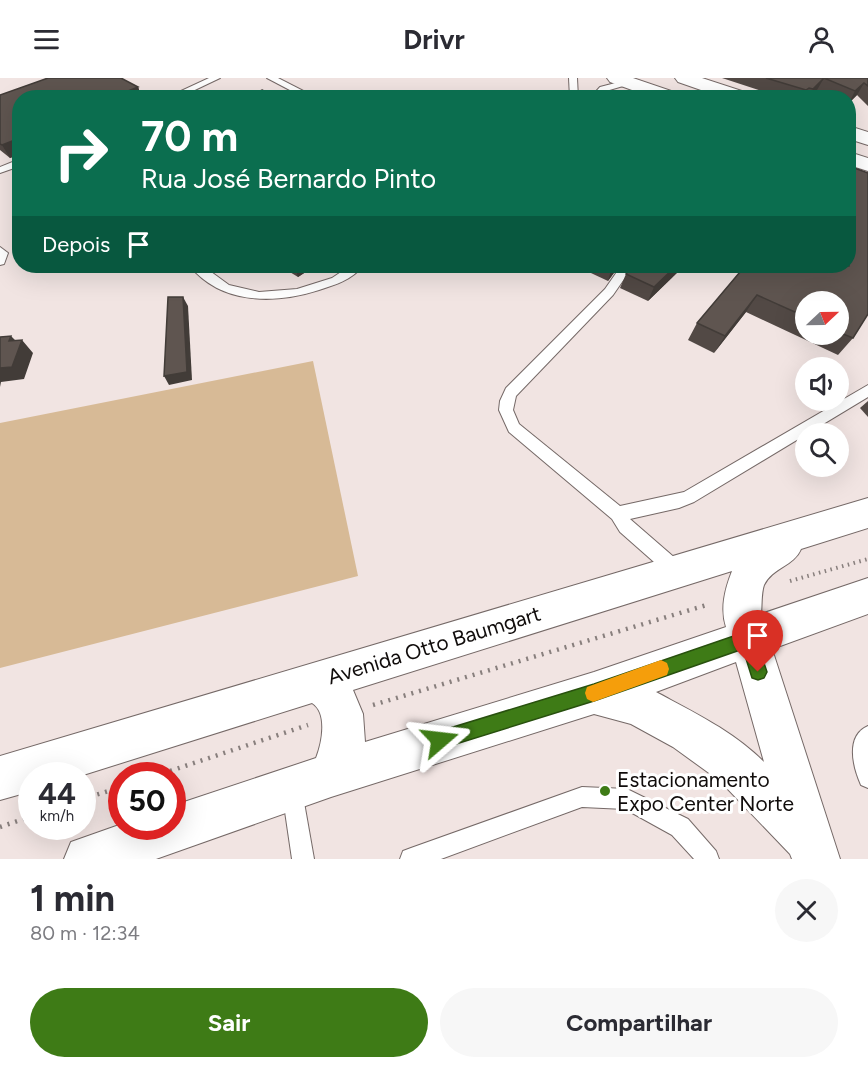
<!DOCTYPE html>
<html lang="pt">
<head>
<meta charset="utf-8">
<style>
	:root { --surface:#fff; --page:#f7f7f7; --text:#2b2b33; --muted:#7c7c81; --accent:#3e7b16 }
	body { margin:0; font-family:Figtree,sans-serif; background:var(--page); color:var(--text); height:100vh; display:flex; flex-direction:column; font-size:22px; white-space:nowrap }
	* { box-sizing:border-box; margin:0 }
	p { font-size:20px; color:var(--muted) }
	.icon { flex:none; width:33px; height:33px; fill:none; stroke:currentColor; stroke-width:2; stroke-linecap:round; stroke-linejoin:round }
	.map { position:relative; height:781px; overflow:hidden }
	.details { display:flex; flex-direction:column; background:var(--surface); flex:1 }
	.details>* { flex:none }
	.guide { position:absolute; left:12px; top:12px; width:844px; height:183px; border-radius:24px; box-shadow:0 6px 24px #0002; background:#0b6e4f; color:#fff; overflow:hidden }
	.needle { width:39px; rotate:68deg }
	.controls { position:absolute; left:795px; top:213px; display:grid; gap:12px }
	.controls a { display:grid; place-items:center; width:54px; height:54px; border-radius:50%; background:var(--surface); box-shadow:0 6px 24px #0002; font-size:30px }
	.speed { position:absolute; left:18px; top:684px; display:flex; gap:12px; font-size:30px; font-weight:700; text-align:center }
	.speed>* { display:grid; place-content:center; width:78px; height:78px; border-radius:50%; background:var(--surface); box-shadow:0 6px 24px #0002; line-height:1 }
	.speed small { font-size:15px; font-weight:400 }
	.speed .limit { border:9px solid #d22; background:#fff; color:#111 }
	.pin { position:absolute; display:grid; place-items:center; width:51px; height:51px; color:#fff; margin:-62px -26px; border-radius:50% 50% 50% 0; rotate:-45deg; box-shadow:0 0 6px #0007 }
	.pin .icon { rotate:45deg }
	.me { position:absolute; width:66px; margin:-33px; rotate:73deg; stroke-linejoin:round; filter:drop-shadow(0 0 4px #0008) }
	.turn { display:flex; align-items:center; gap:21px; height:126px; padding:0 30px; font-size:27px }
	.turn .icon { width:78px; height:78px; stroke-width:2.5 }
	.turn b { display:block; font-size:42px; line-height:51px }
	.then { display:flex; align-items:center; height:57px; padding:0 30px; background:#0003; gap:12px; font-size:22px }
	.round { display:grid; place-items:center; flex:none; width:63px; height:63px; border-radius:32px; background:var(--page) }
	.overview { display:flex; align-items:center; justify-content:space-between; height:102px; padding:0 30px }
	h1 { font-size:36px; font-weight:700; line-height:45px }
	.action { display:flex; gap:12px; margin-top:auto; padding:12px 30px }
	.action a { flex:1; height:69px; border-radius:36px; background:var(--accent); color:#fff; font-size:24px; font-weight:700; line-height:69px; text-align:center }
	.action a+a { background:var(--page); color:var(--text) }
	header { display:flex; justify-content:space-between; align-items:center; height:78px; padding:0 30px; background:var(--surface); font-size:27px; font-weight:700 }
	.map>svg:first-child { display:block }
	.green { fill:#d7ba96 }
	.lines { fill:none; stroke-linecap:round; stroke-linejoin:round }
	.lane-casing { stroke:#756967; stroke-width:2 }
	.secondary-casing { stroke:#756967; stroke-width:2 }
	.primary-casing { stroke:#756967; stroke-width:2 }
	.path-far1 { stroke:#887f7d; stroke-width:4; stroke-dasharray:1.5 4.5; stroke-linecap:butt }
	.path { stroke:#887f7d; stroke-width:4.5; stroke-dasharray:2 6; stroke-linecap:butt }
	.lane { fill:#fff; fill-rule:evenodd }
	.secondary { fill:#fff; fill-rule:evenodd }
	.primary { fill:#fff; fill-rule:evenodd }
	.wall { fill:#524945; fill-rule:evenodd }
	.shaded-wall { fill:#423c38 }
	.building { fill:#5f5550; stroke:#423c38; stroke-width:1.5 }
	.route { fill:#3e7b16; stroke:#28500e; stroke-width:1.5 }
	.slow { fill:#f59e0b }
	.poi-dot { fill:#3e7b16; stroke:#fff; stroke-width:2 }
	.labels { text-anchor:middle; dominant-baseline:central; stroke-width:6; stroke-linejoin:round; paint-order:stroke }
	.near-street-label { font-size:21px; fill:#100c0b; stroke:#fff }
	.near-poi-label { font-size:21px; fill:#100c0b; stroke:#fff; text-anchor:start }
</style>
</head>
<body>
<header><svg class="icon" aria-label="menu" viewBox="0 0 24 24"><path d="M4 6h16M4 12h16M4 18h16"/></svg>Drivr<svg class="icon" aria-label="person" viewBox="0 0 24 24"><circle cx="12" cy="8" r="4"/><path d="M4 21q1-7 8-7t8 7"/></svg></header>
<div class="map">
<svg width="868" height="781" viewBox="0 0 868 781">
	<rect width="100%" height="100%" fill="#f1e4e2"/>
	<polygon class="green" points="313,283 358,498 0,590 0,345"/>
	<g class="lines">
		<g class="lane-casing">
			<g id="lane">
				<polygon points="209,0 220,0 178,20 166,20"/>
				<polygon points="267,0 278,0 317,20 305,20"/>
				<polygon points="569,0 577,0 578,20 570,20"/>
				<polygon points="627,2 630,2 630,6 606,13 599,20 590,20 600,9"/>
				<polygon points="20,81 20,88 0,95 0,89"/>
				<polygon points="0,169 8,175 4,186 0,187"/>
				<path d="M190,188H203L229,207L259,214L297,211L332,200L350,188H363C351,202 335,207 319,212C275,226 222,227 190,188Z"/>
				<polygon points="621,188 633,188 613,217 516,318 513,332 519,346 620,428 684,414 868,307 868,319 694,424 679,430 630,441 683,487 685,493 683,499 677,501 671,499 620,454 612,441 509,354 499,332 500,323 506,310 605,211"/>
				<path d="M868,648V710L861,707C853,689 845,658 868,648Z"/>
				<polygon points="292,703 299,706 302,713 314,781 292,781 282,713 285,706"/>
				<polygon points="582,709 627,711 688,741 716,773 719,781 694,781 672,757 625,731 582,729 441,781 400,781 403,773 411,770"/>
			</g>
		</g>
		<g class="secondary-casing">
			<path id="secondary" d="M868,420V450L801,471C794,488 772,490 764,507C761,516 762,527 761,536L868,500V536L772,571L840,781H792L790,776L720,703L673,669L631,646L594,636L331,719L156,781H64L71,764L122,746V748H172V728L316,680C322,665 328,635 312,625L80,698H32V713L0,722V678ZM732,493C725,511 720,530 726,549L594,594L365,664L363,636L353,612ZM736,584L764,684C733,653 693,634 656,614Z"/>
		</g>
		<g class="primary-casing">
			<g id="primary">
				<polygon points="607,0 633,0 680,16 682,20 654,20 610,4"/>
				<polygon points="675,0 702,0 751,16 753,20 724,20 678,4"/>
				<polygon points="849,48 868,54 868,67 849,61"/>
				<polygon points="849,74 868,80 868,93 849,87"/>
			</g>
		</g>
		<polyline class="path-far1" points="790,503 868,481"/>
		<g class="path">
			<polyline points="373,627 710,526"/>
			<polyline points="155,698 308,647"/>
			<polyline points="82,721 122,709"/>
			<polyline points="0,749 32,738"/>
		</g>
		<use href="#lane" class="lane"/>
		<use href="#secondary" class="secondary"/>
		<use href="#primary" class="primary"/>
	</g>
	<g class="wall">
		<polygon points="722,0 868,0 868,28 857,17 849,25 849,20 834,20 817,12 810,20 783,20"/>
		<polygon points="138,9 142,20 20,20 20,76 10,80 0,72 0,17"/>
		<path d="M849,88L868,95V236L853,260L838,277L746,234L714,275L688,262L697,245L745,188H849ZM806,224H838V256H806Z"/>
		<polygon points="280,188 315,188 298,199"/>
		<polygon points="576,188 619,188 608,203"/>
		<polygon points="684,188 648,223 620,210 626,196"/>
		<polygon points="868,323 868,339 860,330"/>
	</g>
	<g class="shaded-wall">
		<polygon points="824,0 817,12 810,20 808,20 813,11"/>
		<polygon points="864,5 857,17 849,25 855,13"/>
		<polygon points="138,9 142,20 111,20"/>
		<polygon points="20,60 20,76 10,80 2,67"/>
		<polygon points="298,188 315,188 298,199 295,189"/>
		<polygon points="614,188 619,188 608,203 612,189"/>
		<polygon points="676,188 684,188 648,223 654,209"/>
		<polygon points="757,217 746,234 714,275 725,258"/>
		<polygon points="183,219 188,228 192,302 169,307 164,298"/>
		<polygon points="11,258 20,267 22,262 33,275 24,301 1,304 0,309 0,290"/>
	</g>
	<g class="building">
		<polygon points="48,0 121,0 138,9 111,20 20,20 20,60 2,67 0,66 0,17"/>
		<polygon points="766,0 824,0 813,11 809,10 806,12"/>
		<polygon points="824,0 868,0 868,8 864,5 855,13"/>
		<polygon points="262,12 278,20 245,20"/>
		<polygon points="849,88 868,95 868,236 853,260 838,254 838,224 806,224 806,239 757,217 725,258 697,245 745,188 849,188"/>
		<polygon points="632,188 676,188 654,209 626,196"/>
		<polygon points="168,219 183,219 187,294 164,298"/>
		<polygon points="11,258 9,263 22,262 12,289 0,290 0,259"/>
	</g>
	<polygon class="route" points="748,553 754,555 767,594 764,600 758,602 752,600 743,571 594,623 440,671 434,669 431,662 434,656 440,653 594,606"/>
	<polygon class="slow" points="661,582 667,585 669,591 667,597 593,624 587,621 585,615 587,609"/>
	<circle class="poi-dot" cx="605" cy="713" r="6"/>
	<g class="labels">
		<g class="near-street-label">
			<text transform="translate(434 567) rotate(-17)">Avenida Otto Baumgart</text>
		</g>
		<g class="near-poi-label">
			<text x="617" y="701">Estacionamento<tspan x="617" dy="24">Expo Center Norte</tspan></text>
		</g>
	</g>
</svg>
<div class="controls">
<a><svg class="needle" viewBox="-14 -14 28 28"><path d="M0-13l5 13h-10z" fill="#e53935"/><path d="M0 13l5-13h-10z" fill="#7c7c81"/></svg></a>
<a><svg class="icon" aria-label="sound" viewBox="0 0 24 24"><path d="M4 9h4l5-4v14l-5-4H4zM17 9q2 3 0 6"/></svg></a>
<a><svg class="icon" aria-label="search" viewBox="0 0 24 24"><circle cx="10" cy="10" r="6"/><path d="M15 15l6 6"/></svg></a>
</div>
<div class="speed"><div>44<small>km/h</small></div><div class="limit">50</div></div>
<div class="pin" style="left:758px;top:594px;background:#d93025"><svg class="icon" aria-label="arrive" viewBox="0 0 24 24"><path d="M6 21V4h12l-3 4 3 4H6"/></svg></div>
<svg class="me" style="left:440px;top:662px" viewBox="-20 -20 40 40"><path d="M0-17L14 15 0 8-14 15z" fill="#3e7b16" stroke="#fff" stroke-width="4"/></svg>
<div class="guide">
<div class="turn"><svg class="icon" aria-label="right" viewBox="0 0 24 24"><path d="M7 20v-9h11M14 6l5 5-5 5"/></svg><div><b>70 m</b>Rua José Bernardo Pinto</div></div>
<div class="then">Depois<svg class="icon" aria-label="arrive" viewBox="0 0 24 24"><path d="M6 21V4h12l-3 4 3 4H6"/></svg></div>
</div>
</div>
<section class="details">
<div class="overview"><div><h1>1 min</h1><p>80 m · 12:34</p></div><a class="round"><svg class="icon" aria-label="close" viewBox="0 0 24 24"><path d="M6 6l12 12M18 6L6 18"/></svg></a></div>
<div class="action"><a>Sair</a><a>Compartilhar</a></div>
</section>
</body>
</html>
